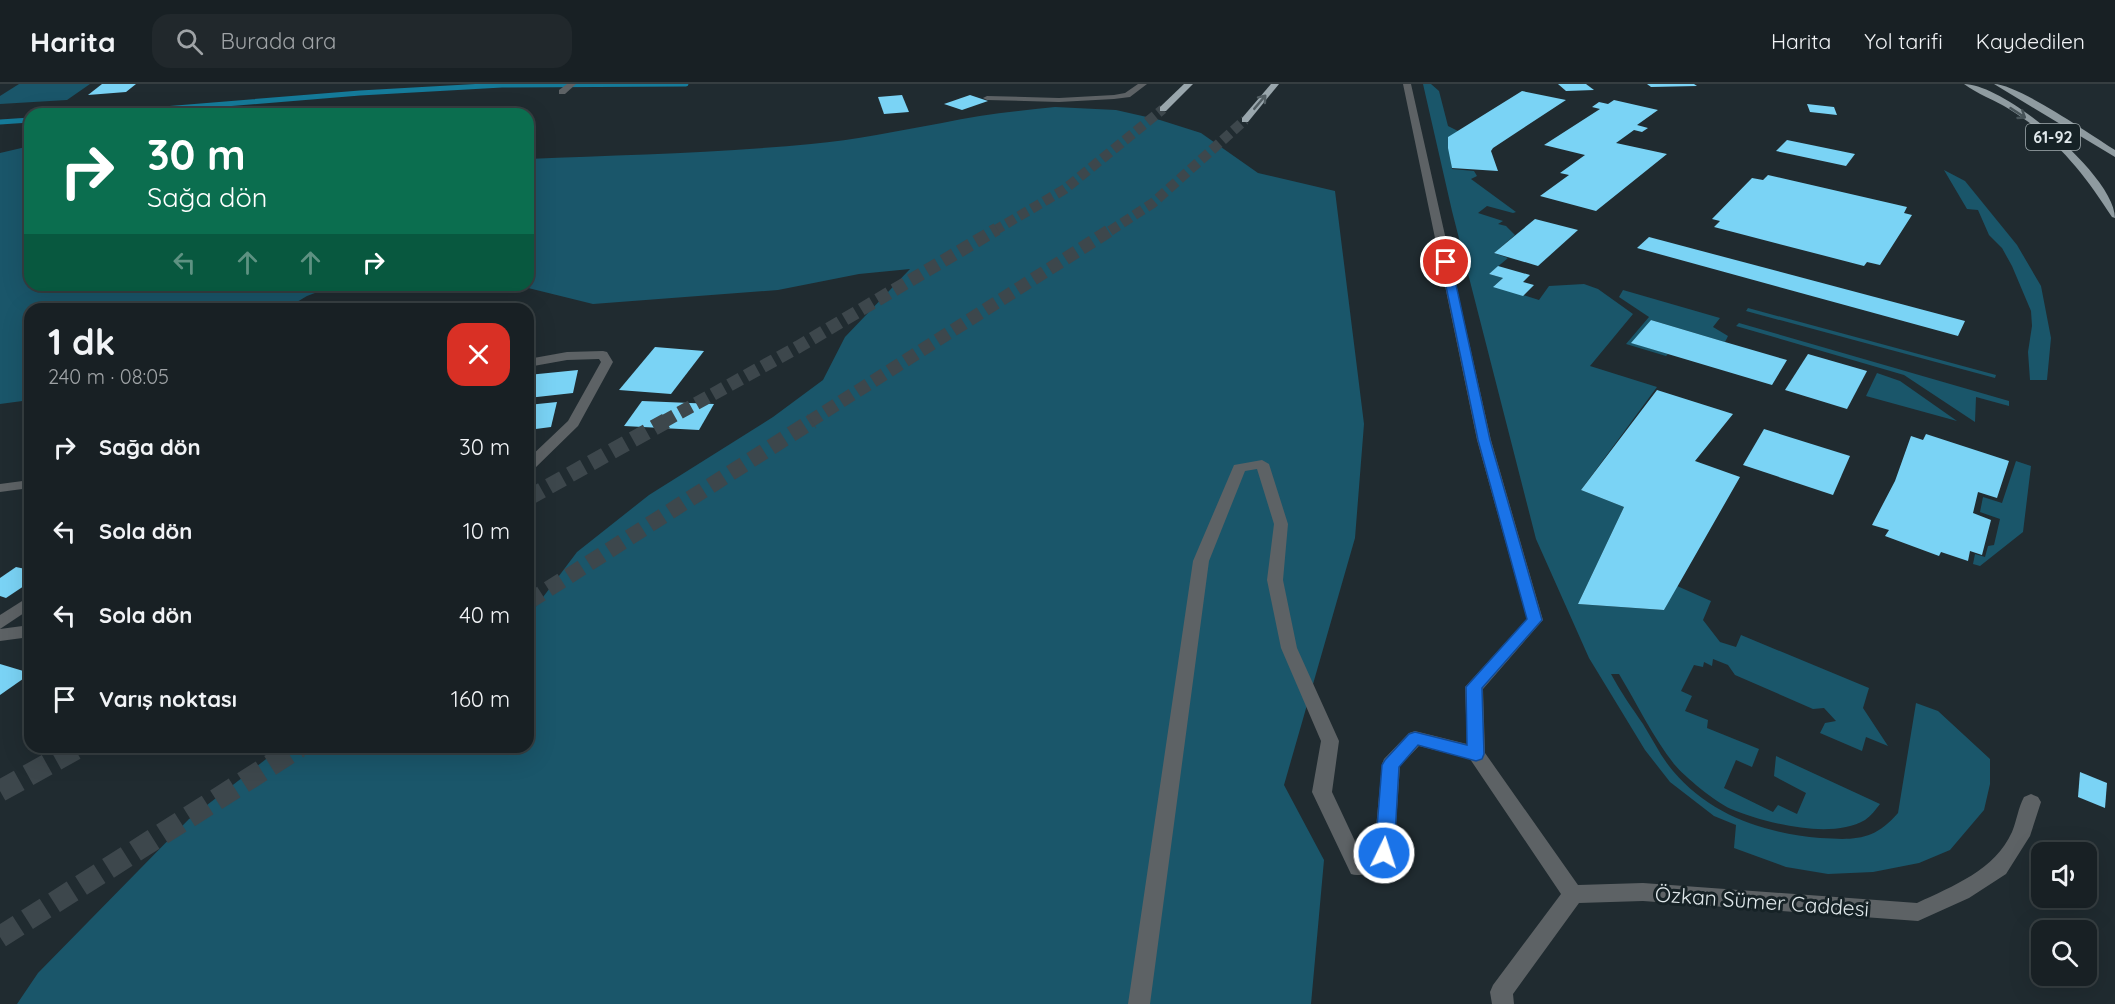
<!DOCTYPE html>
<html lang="tr">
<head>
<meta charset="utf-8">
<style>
	:root { --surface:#182024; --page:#21282c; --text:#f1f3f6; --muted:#9fa3a6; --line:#363e41 }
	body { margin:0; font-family:Quicksand,sans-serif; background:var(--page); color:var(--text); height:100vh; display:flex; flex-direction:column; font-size:22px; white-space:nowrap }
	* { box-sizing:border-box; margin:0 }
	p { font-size:20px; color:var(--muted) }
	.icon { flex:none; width:33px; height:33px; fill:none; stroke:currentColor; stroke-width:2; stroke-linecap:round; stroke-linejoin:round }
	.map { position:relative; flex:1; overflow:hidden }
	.details { position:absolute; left:24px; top:219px; width:510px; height:450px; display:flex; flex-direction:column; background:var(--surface); border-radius:18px; box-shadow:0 6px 24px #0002,0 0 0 2px var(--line) }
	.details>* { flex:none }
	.top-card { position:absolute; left:24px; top:24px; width:510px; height:183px; border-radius:18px; box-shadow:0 6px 24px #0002,0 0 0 2px var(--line); background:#0b6e4f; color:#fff; overflow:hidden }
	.fabs { position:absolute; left:2031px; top:758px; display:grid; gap:12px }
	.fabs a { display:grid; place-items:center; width:66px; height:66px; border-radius:12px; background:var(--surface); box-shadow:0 6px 24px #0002,0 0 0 2px var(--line); font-size:30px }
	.pin { position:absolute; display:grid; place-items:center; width:51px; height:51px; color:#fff; margin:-26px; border:3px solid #fff; border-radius:50%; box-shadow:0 2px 6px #0007 }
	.me { position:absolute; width:66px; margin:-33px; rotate:4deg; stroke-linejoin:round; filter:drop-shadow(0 0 4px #0008) }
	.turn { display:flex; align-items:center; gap:21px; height:126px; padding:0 24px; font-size:27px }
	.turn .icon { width:78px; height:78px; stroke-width:2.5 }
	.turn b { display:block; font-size:42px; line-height:51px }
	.lanes { display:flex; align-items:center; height:57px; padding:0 24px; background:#0003; justify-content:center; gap:30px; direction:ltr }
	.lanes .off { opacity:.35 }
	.round { display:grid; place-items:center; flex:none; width:63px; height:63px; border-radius:18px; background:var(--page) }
	.headline { display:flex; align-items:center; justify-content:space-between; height:102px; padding:0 24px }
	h1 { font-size:36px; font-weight:700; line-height:45px }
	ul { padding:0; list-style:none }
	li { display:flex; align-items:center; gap:18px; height:84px; padding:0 24px }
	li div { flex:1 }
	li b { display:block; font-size:22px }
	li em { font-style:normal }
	header { display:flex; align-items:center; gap:36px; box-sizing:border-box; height:84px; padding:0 30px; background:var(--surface); border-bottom:2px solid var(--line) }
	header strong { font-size:28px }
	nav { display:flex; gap:33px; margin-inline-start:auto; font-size:21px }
	.search { width:420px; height:54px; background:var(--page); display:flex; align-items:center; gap:15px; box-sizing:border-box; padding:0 21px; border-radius:18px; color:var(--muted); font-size:22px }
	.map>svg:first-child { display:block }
	.green { fill:#1a566a }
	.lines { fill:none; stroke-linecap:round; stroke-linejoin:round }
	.stream { stroke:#157b9a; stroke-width:5 }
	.building { fill:#7ad3f5 }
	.trunk-tunnel-far3 { stroke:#3d474c; stroke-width:10; stroke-dasharray:10 4.5; stroke-linecap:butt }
	.trunk-tunnel-far2 { stroke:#3d474c; stroke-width:13; stroke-dasharray:13 6; stroke-linecap:butt }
	.trunk-tunnel-far1 { stroke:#3d474c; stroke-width:16; stroke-dasharray:16 8; stroke-linecap:butt }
	.trunk-tunnel { stroke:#3d474c; stroke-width:22; stroke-dasharray:22 10; stroke-linecap:butt }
	.minor { fill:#5d6265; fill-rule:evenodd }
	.primary { fill:#8f9ba0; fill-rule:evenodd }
	.trunk { fill:#99a6ac; fill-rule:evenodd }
	.oneway { stroke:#515d62 }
	.oneway2 { stroke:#465257 }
	.route { fill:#1a73e8; stroke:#114b97; stroke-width:1.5 }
	.labels { text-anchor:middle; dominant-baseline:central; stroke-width:6; stroke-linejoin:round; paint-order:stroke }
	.shield { fill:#162226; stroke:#a3adb0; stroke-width:1.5 }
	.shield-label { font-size:16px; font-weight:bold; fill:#e0e8eb }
	.near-street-label { font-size:21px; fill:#e0e8eb; stroke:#162226 }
</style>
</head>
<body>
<header>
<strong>Harita</strong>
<div class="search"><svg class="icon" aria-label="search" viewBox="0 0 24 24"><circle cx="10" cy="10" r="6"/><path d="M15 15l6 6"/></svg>Burada ara</div>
<nav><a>Harita</a><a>Yol tarifi</a><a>Kaydedilen</a></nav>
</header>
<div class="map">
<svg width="2115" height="920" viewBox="0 0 2115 920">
	<rect width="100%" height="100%" fill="#202b30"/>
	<g class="green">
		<polygon points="19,0 90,0 67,16 0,20 0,12"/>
		<path d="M1423,0H1431L1439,7L1448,42L1458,47L1449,53L1452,85L1474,87L1477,92L1471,95L1516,128L1513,129L1487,122L1478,129L1503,137L1498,140L1506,142L1515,151L1494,169L1508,174L1489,190L1503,194L1494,202L1539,216L1549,202L1584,200L1598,205L1633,230L1590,282L1657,303L1581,406L1624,423L1578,520L1664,526L1677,502L1711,517L1703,536L1720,558L1736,563L1741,551L1869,604L1863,624L1888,662L1866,653L1862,667L1820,649L1825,639L1836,637L1824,624L1813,625L1735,591L1728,581L1713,575L1712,582L1704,578L1703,583L1694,581L1681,607L1692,612L1685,627L1708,636L1707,644L1759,665L1752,683L1736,676L1724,704L1773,728L1778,721L1797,730L1806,709L1774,692L1776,672L1880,720C1876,725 1871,732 1865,736C1831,756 1765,739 1731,725C1715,718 1685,693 1674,680C1654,655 1636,618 1619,590H1611C1620,607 1632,624 1643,640C1653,656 1661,673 1673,687C1710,731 1764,749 1820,754C1855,756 1874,757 1898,729L1916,619L1938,627L1990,675V700L1984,726L1950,766L1919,779L1873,788L1828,790L1786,783L1734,764L1736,741L1714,732L1670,698L1645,666L1589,574L1536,455L1452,127Z"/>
		<path d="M1055,23L1116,26L1160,36L1201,49L1258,89L1335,107L1364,340L1355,454L1284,701L1324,776L1311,920H17L38,889L189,735L279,665L285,663H528V533L577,468L649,411L773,333L823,296L845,253L910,185L859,190L778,206L593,220L516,201H528V75C622,71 717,69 811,60C855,56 898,47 942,39C979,31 1017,27 1055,23Z"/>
		<polygon points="30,62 30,201 336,201 307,212 285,225 30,225 30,316 0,320 0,69"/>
		<polygon points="1944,86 1965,97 2017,161 2041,202 2051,254 2047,296 2030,296 2028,268 2032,242 2031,227 2012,182 2002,164 1989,151 1978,126 1967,125"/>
		<polygon points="1623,206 1720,234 1713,243 1728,252 1725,258 1651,236 1632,259 1668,270 1666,272 1626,260 1649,233 1619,213"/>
		<polygon points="1748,224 1996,291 1995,294 1746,227"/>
		<polygon points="1739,239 2009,317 2009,322 1976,313 1975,338 1904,291 1736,242"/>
		<polygon points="1877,289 1900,297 1957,337 1866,312"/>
		<polygon points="2016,377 2031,382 2023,448 1980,482 1973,480 1975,470 1985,473 1988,462 1994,461 2000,435 1980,428 1983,413 2002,419"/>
	</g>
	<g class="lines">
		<g class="stream">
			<polyline points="102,30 360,9 502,1 686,0"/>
			<polyline points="0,38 30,36"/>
		</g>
	</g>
	<g class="building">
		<polygon points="102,0 136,0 126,8 88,11"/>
		<polygon points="1558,0 1586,0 1594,6 1566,7"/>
		<polygon points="1647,0 1694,0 1697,2 1651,3"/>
		<polygon points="1522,7 1566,16 1493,64 1491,67 1498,87 1452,84 1448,64 1448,53"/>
		<polygon points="902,11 909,28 884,30 878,13"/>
		<polygon points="970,11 988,17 962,26 944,20"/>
		<polygon points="1614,16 1658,26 1637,41 1648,44 1642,48 1634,46 1616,59 1667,70 1596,127 1540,112 1569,91 1560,89 1585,71 1544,61 1600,25 1592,23 1599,18 1608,20"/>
		<polygon points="1807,20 1834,23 1837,31 1810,28"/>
		<polygon points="1787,56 1855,70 1846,82 1776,67"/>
		<polygon points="1768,91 1907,123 1904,129 1912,131 1880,181 1867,178 1864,182 1714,143 1720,137 1712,135 1752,94 1763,96"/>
		<polygon points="1535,135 1578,146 1538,182 1494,169"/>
		<polygon points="1649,153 1965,237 1958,252 1637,164"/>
		<polygon points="1498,182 1530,191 1523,198 1534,201 1523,212 1493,203 1503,194 1489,190"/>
		<polygon points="1651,236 1725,258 1787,276 1772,301 1631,259"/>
		<polygon points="655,263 704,267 671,310 619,306"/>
		<polygon points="1808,270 1867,287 1847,325 1785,306"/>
		<polygon points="578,286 573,309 528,314 528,291"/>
		<polygon points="1657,306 1733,330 1695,377 1740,393 1664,526 1578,520 1624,423 1581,406"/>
		<polygon points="642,317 714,320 699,346 624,342"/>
		<polygon points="557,318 551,343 528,346 528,321"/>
		<polygon points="1764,345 1850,372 1833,411 1743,381"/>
		<polygon points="1926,350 2009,377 1997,414 1978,408 1973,429 1991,436 1982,471 1970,467 1968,477 1941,468 1939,472 1885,452 1889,446 1872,441 1895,397 1911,352 1923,356"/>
		<polygon points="16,483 30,486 30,498 6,514 0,512 0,494"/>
		<polygon points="0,580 30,589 30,590 0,611"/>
		<polygon points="2080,688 2107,699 2105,724 2078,713"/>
	</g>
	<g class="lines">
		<g class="trunk-tunnel-far3">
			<polyline points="994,147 1065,105 1163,25"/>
			<polyline points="1110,147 1153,119 1245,36"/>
		</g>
		<g class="trunk-tunnel-far2">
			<polyline points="663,338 798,263 997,145"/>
			<polyline points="809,338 1112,145"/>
		</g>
		<g class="trunk-tunnel-far1">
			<polyline points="528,414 666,337"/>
			<polyline points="528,518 812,337"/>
		</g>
		<g class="trunk-tunnel">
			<polyline points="0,707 79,663"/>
			<polyline points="0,853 299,663"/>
		</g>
		<g class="minor">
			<polygon points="567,0 576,0 565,10 559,10 559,6"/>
			<polygon points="1138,0 1147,0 1130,13 1114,15 1059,18 987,16 983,14 987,12 1059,14 1114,11 1125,9"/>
			<path d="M1403,0H1411L1491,356L1543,536L1483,605L1485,669L1578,801L1643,799L1917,819C1953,802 1995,786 2012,748C2017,736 2018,724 2024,713L2031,710L2038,713L2041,718L2030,752L2006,790L1969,814L1918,837L1643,817L1579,819L1513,910L1514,920H1492L1490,908L1493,901L1561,810L1470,675L1419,662L1400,682L1394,769C1388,781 1364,795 1351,790L1312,708L1321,657L1281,564L1267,496L1274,440L1257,385L1245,387L1209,477L1150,920H1128L1193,477L1234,381L1262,376L1269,380L1288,440L1283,496L1297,564L1339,657L1332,708L1362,772L1374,765L1382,680L1384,675L1409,649L1415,647L1467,660L1465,603L1527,535L1477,356Z"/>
			<polygon points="603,267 607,268 613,278 578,342 533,386 528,387 528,375 568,337 601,278 599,275 567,276 528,283 528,275 567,268"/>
			<polygon points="30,396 30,404 0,408 0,400"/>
			<polygon points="30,512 30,525 0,545 0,531"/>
			<polygon points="30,541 30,553 0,557 0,545"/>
		</g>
		<g class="primary">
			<path d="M1964,0C2005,0 2115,92 2115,134L2112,133C2083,88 2056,54 2009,25C1995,16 1977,10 1964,0Z"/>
			<path d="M1994,0C2018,0 2091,51 2115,66V73Z"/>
		</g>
		<g class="trunk">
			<polygon points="1184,0 1193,0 1166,27 1160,27 1160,23"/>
			<polygon points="1271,0 1279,0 1248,38 1242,38 1242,34"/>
		</g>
	</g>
	<defs><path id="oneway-shaft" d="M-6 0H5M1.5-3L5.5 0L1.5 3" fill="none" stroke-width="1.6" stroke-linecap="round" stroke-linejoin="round" transform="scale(1.5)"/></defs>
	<use class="oneway" href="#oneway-shaft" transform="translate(1260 18) rotate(-50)"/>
	<use class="oneway2" href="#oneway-shaft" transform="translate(2018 29) rotate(33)"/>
	<polygon class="route" points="1446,175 1451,178 1490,356 1542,536 1482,604 1484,670 1482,675 1476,677 1418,661 1399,683 1394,769 1391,774 1384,777 1378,774 1375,769 1382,681 1385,676 1409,650 1415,648 1467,661 1466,603 1527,535 1478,356 1441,178"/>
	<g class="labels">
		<rect class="shield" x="2026" y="40" width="54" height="26" rx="4.5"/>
		<g class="shield-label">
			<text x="2053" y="53">61-92</text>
		</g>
		<g class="near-street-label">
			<text transform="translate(1762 817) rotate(4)">Özkan Sümer Caddesi</text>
		</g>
	</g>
</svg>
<div class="fabs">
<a><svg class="icon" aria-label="sound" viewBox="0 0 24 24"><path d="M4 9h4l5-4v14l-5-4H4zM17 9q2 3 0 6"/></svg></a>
<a><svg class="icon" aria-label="search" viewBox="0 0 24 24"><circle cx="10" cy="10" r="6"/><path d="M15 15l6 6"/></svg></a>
</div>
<div class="pin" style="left:1446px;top:178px;background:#d93025"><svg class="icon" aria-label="arrive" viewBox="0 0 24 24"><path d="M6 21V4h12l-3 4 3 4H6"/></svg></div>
<svg class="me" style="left:1384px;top:769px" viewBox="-20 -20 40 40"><circle r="17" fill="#1a73e8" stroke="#fff" stroke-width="3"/><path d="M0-11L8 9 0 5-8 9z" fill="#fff"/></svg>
<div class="top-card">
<div class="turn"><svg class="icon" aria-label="right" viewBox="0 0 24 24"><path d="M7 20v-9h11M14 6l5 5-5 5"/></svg><div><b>30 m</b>Sağa dön</div></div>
<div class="lanes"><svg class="icon off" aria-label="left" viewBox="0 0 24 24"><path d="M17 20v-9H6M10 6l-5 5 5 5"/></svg><svg class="icon off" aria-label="ahead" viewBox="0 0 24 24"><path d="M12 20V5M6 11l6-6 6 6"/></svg><svg class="icon off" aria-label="ahead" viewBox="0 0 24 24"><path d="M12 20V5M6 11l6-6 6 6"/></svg><svg class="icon" aria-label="right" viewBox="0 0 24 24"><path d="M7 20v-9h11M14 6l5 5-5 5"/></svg></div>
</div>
<section class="details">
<div class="headline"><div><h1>1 dk</h1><p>240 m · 08:05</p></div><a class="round" style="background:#d93025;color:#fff"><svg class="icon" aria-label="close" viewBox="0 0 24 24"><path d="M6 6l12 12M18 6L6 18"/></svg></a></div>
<ul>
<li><svg class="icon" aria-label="right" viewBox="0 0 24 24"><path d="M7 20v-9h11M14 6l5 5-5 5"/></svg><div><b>Sağa dön</b></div><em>30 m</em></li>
<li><svg class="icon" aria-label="left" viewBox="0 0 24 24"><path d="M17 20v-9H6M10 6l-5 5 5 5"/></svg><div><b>Sola dön</b></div><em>10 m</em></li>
<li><svg class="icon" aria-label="left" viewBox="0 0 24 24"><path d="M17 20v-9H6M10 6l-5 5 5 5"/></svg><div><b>Sola dön</b></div><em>40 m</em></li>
<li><svg class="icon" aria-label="arrive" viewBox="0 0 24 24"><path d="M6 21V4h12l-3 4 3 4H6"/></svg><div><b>Varış noktası</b></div><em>160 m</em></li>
</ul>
</section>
</div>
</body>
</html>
